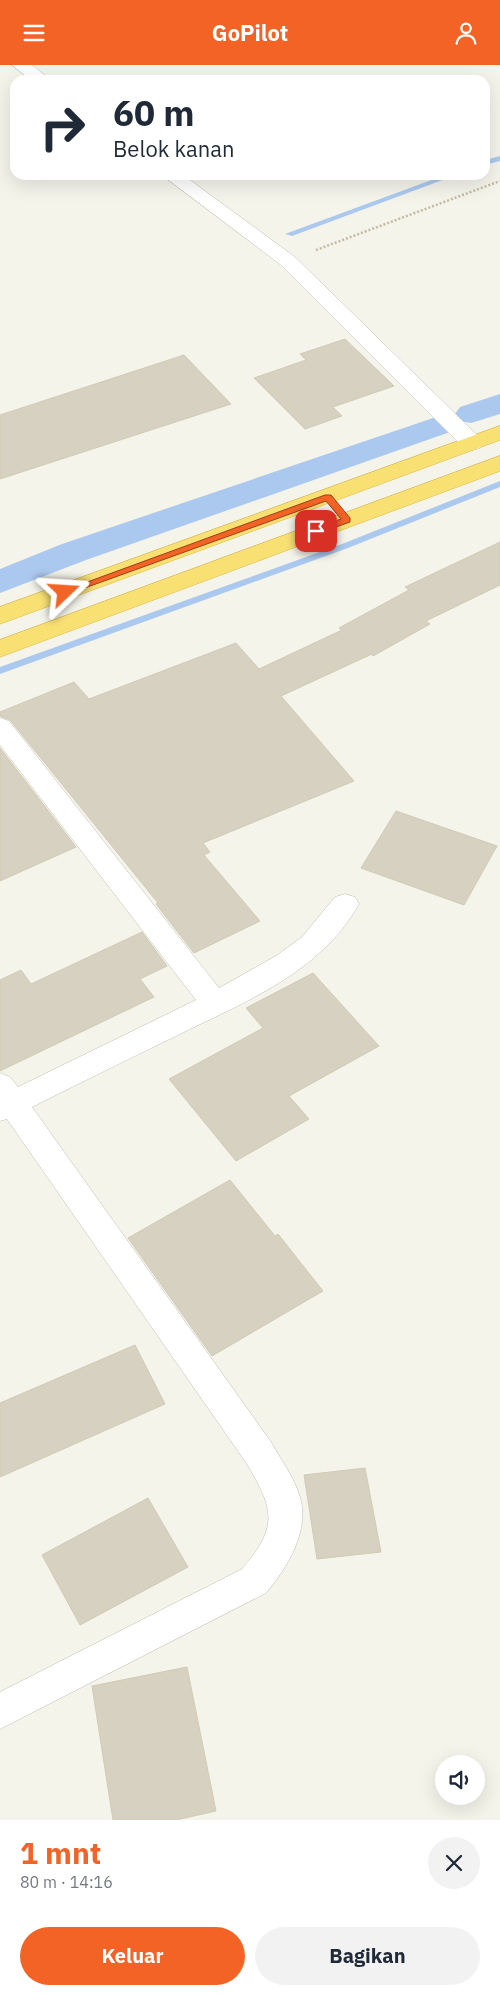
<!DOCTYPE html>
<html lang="id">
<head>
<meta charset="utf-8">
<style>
	:root { --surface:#fff; --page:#f2f2f3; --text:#1f2937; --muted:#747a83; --accent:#f26325 }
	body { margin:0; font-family:"IBM Plex Sans",sans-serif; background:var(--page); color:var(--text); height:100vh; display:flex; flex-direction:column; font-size:19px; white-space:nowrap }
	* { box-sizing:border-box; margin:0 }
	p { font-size:16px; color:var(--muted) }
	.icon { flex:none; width:28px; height:28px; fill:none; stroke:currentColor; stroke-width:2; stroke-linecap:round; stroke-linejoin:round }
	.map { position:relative; height:1755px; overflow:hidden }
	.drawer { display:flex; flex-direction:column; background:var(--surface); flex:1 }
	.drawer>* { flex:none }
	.guide { position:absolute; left:10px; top:10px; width:480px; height:105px; border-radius:15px; box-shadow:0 5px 20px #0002; background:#fff; color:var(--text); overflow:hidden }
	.buttons { position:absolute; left:435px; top:1690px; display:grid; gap:10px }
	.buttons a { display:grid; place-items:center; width:50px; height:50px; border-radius:50%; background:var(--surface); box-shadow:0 5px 20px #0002; font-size:25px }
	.pin { position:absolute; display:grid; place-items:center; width:42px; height:42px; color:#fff; margin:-21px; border-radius:10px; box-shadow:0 2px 8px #0006 }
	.me { position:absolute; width:55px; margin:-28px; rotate:70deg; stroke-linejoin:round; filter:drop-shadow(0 0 4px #0008) }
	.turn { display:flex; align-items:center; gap:18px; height:105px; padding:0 20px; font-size:22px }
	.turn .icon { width:65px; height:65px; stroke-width:2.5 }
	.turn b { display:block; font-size:35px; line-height:42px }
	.round { display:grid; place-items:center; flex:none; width:52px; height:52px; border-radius:26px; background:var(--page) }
	.summary { display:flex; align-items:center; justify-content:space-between; height:85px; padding:0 20px }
	h1 { font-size:30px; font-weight:700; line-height:38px; color:var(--accent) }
	.action { display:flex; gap:10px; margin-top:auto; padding:10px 20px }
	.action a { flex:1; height:58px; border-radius:30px; background:var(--accent); color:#fff; font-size:20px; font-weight:700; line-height:58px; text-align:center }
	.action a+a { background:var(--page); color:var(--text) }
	header { display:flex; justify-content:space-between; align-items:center; height:65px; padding:0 20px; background:var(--accent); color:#fff; font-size:22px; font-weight:700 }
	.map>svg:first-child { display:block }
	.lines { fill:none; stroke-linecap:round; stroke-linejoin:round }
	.stream { fill:#abc9ef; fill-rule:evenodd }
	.canal { fill:#abc9ef; fill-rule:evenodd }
	.building { fill:#d6d1c1; stroke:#d1cab4 }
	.minor-casing { stroke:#c0bdae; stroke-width:1 }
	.highway-casing { stroke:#d9b842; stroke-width:1 }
	.path { stroke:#c2bba0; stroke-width:2.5; stroke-dasharray:2 2; stroke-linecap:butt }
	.minor { fill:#fff; fill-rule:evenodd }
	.highway { fill:#f9e073; fill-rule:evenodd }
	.route { fill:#f26325; stroke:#9d4018 }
</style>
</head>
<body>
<header><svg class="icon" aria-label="menu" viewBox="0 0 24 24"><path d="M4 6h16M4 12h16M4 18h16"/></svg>GoPilot<svg class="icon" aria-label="person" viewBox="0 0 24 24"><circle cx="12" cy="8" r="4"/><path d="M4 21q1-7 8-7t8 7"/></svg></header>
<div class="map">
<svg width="500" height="1755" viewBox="0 0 500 1755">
	<rect width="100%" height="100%" fill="#f5f4eb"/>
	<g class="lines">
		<g class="stream">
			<polygon points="500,91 500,96 485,100 485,95"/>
			<polygon points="445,110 456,110 292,171 285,169"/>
			<polygon points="500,416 500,422 348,483 0,609 0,602 342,479"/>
		</g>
		<g class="canal">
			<polygon points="500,329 500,349 471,358 460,356 455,349 460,342"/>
			<polygon points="439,351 450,353 455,360 450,367 86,495 0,528 0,504 62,479"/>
		</g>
	</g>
	<g class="building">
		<polygon points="345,274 394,321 333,342 342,351 305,364 254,313 306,295 300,289"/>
		<polygon points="184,290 231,339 0,414 0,350"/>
		<polygon points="500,477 500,520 426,556 430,559 373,591 372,589 281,631 354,716 203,778 210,787 204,790 260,856 194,888 156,839 158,838 10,655 0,651 0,647 74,617 89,634 236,578 259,604 342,565 339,563 409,525 405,522"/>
		<polygon points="0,683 76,782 0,816"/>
		<polygon points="396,746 497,781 464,840 361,803"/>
		<polygon points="142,867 167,901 140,914 154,932 0,1006 0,915 21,905 31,919"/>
		<polygon points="313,908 379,981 289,1031 309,1054 236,1096 169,1014 263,963 246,943"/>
		<polygon points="230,1115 275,1171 278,1169 323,1226 212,1291 128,1173"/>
		<polygon points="135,1280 165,1339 0,1412 0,1338"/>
		<polygon points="365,1403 381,1487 317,1494 304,1410"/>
		<polygon points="148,1433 188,1502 80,1560 42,1490"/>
		<polygon points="187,1602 216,1746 176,1755 113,1755 92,1621"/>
	</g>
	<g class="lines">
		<g class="minor-casing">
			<g id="minor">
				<polygon points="12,0 32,0 51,15 31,15"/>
				<polygon points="162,110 183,110 295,192 480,373 483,378 480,383 472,385 464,383 281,200"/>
				<path d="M0,653L9,656L219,923L276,891L302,872L335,832L345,829L355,832L359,839C321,908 242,938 176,971C128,994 80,1018 32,1042L271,1377C281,1395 294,1412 300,1432C310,1466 287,1503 266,1528L0,1664V1627L242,1504C279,1461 274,1445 247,1399L7,1054L0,1056V1008L10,1012L18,1022L196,935L0,680Z"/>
			</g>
		</g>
		<g class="highway-casing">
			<g id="highway">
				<polygon points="500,361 500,375 0,559 0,542"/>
				<polygon points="500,391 500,406 0,592 0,575"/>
			</g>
		</g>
		<polyline class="path" points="316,185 500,116"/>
		<use href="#minor" class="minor"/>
		<use href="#highway" class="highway"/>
	</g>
	<polygon class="route" points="325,430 331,430 350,453 350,457 319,468 313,468 313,464 341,454 326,436 68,529 61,529 60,527"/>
</svg>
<div class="buttons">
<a><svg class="icon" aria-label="sound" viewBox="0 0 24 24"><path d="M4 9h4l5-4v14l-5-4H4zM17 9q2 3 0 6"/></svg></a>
</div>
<div class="pin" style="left:316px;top:466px;background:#d93025"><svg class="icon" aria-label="arrive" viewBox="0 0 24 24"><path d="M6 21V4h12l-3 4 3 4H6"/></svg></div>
<svg class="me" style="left:65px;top:527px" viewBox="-20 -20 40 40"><path d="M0-17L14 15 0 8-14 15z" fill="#f26325" stroke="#fff" stroke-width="4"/></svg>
<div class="guide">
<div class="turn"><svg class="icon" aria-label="right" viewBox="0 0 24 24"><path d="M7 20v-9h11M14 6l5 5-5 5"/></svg><div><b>60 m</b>Belok kanan</div></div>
</div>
</div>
<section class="drawer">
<div class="summary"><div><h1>1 mnt</h1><p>80 m · 14:16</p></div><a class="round"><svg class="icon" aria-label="close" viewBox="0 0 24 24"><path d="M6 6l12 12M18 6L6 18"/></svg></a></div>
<div class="action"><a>Keluar</a><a>Bagikan</a></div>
</section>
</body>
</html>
